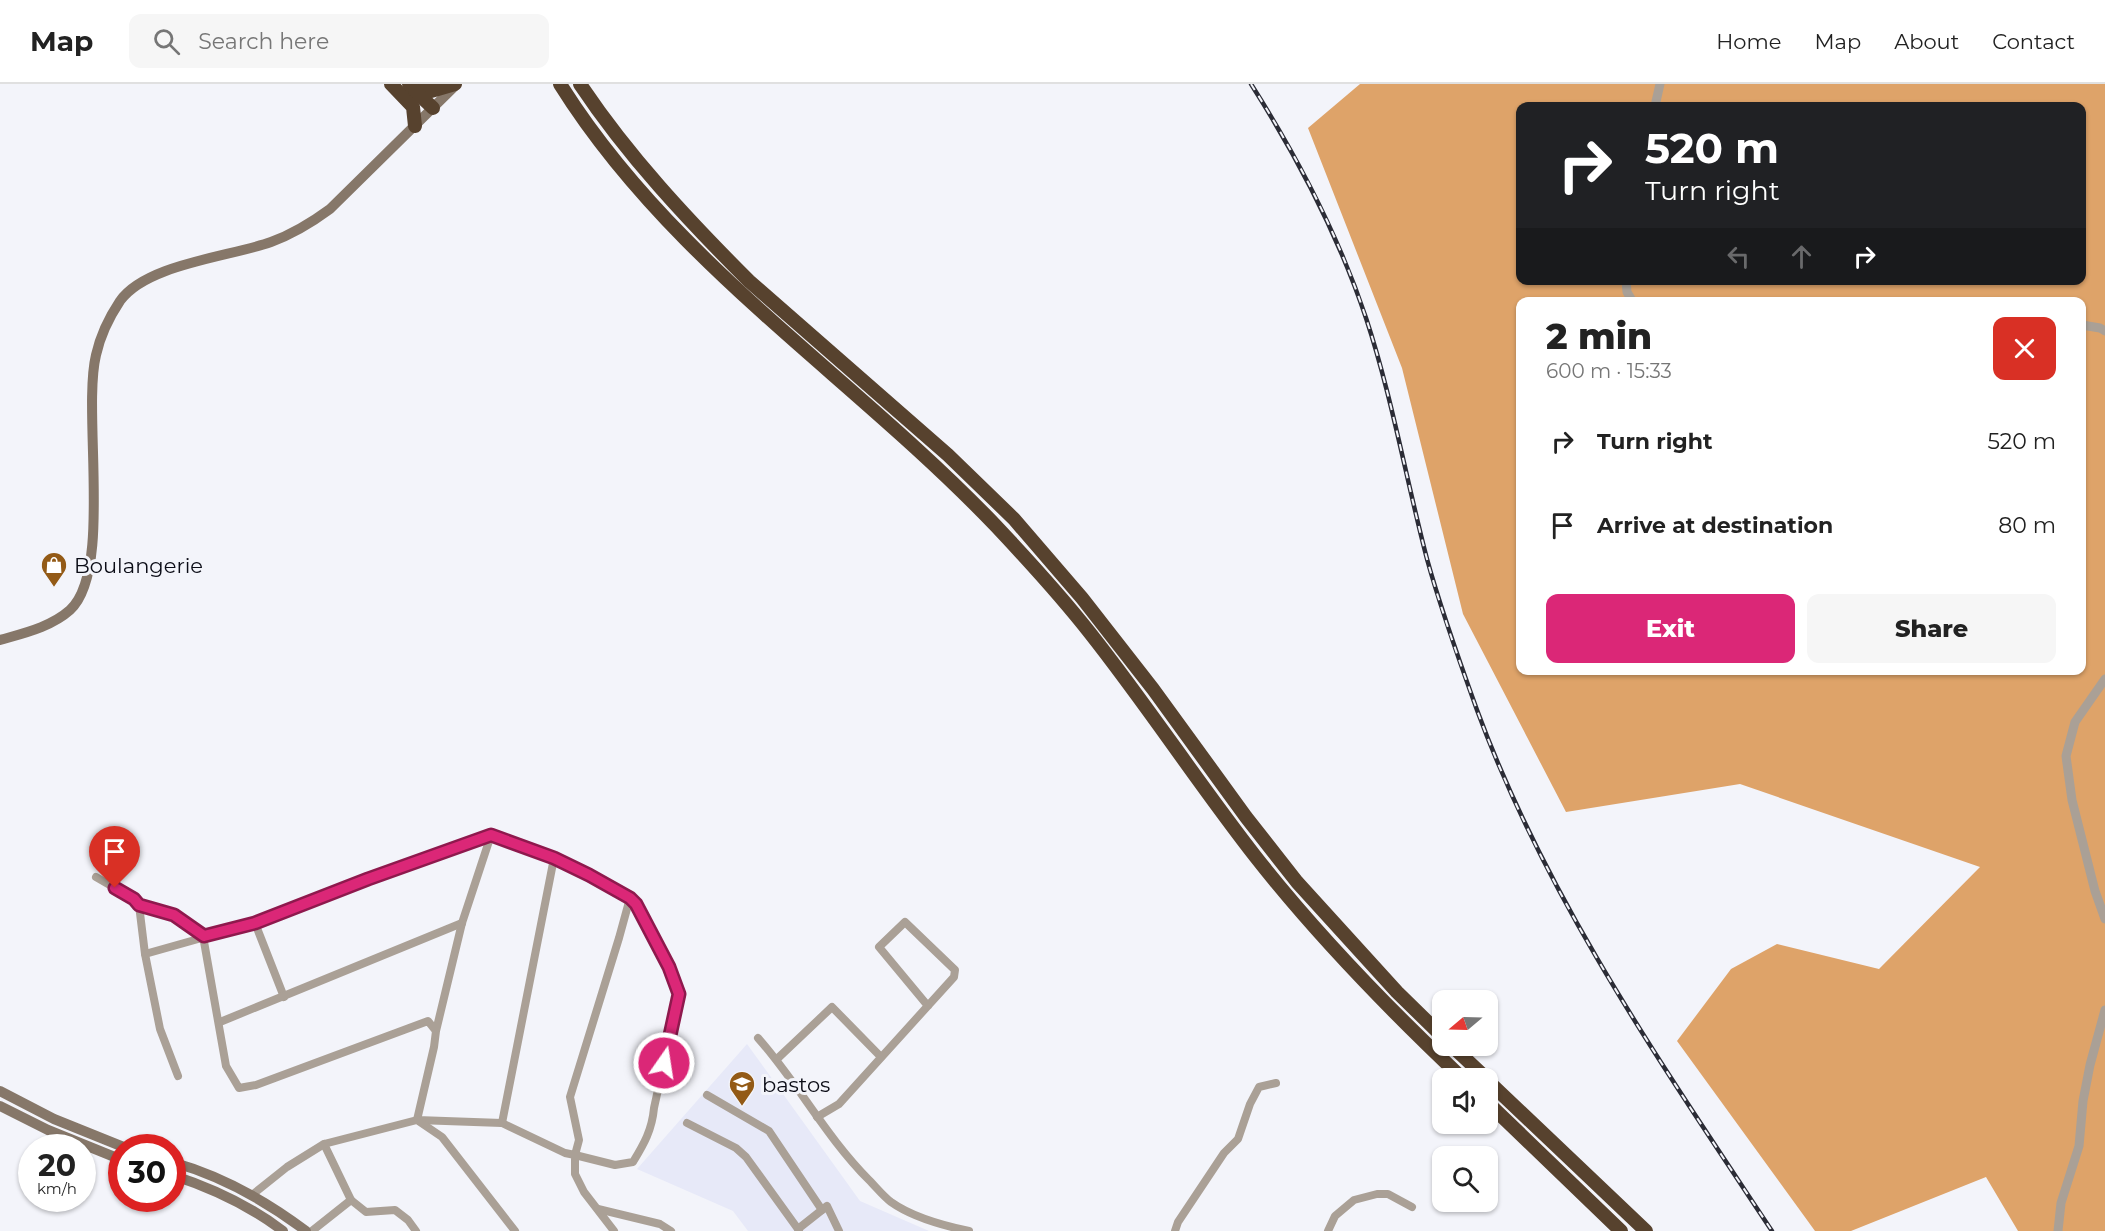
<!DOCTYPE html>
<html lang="en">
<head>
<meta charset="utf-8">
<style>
	:root { --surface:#fff; --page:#f6f6f6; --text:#222; --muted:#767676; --line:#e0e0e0; --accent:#db2777 }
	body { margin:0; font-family:Montserrat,sans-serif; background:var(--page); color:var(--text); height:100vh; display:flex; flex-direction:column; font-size:22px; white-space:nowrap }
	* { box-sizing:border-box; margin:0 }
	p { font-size:20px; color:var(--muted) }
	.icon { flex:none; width:33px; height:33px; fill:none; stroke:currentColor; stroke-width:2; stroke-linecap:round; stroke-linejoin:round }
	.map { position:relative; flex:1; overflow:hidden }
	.details { position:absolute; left:1516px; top:213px; width:570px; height:378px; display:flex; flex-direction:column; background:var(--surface); border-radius:12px; box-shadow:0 2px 4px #0004 }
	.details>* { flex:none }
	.top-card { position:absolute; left:1516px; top:18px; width:570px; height:183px; border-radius:12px; box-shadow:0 2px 4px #0004; background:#202124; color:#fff; overflow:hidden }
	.needle { width:39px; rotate:251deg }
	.fabs { position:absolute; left:1432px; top:906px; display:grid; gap:12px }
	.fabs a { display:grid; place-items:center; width:66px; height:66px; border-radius:12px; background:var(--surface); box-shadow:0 2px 4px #0004; font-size:30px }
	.speed { position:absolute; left:18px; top:1050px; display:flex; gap:12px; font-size:30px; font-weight:700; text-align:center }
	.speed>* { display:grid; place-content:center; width:78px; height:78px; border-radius:50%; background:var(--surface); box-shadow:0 2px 4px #0004; line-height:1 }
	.speed small { font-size:15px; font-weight:400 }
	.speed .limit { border:9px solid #d22; background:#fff; color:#111 }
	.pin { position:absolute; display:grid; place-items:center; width:51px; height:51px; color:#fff; margin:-62px -26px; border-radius:50% 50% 50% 0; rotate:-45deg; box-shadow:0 0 6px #0007 }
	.pin .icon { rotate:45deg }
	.me { position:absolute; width:66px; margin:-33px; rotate:13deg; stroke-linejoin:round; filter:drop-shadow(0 0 4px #0008) }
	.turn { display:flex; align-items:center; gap:21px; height:126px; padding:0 30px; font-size:27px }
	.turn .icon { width:78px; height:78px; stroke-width:2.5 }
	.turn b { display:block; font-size:42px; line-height:51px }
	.lanes { display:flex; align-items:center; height:57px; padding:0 30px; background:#0003; justify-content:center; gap:30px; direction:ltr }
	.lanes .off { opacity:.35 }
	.round { display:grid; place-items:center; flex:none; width:63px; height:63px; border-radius:12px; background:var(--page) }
	.overview { display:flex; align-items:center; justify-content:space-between; height:102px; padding:0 30px }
	h1 { font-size:36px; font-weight:800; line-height:45px }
	.button { display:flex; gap:12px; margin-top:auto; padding:12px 30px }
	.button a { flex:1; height:69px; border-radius:12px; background:var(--accent); color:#fff; font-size:24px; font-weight:800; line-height:69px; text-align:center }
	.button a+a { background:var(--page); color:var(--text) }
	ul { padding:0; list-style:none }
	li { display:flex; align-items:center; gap:18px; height:84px; padding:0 30px }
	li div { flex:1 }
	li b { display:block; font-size:22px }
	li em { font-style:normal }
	header { display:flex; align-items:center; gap:36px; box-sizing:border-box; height:84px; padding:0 30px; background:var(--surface); border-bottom:2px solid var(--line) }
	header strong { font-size:28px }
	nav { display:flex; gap:33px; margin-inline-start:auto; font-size:21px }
	.search { width:420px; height:54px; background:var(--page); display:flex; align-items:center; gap:15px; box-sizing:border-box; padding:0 21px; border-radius:12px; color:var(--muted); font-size:22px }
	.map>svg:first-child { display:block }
	.built { fill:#e7e9f8 }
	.forest { fill:#dea369; fill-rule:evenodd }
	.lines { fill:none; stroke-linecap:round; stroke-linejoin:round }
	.minor { stroke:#aaa096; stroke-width:8 }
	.tertiary { stroke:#aaa096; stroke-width:9 }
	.secondary { stroke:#867769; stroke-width:10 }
	.motorway { stroke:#57422e; stroke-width:14 }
	.rail-casing { stroke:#2b2c36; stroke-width:4.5 }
	.rail { stroke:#f3f4fa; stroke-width:2; stroke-dasharray:7; stroke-linecap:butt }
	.route-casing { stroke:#8e194d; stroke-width:15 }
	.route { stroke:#db2777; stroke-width:10 }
	.labels { text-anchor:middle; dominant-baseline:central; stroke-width:6; stroke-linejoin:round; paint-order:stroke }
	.poi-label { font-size:21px; fill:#0b0c16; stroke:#f3f4fa; text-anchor:start }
</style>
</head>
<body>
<header>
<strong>Map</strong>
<div class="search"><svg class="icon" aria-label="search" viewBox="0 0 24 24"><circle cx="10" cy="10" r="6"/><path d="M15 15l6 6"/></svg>Search here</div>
<nav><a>Home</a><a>Map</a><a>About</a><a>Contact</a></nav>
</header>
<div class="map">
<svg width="2105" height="1147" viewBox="0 0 2105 1147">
	<rect width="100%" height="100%" fill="#f3f4fa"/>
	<polygon class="built" points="747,960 860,1117 929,1147 748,1147 733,1127 637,1085"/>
	<path class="forest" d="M1360,0H2105V1147H2018L1986,1093L1851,1147H1815L1677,957L1731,885L1777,860L1879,885L1980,783L1740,700L1566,728L1463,530L1402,284L1308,44ZM1521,22H2082V196H1521ZM1521,218H2082V586H1521Z"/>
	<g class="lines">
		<g class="minor">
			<path d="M491,751C539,769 586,786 630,814"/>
			<polyline points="96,793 134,815 139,821"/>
			<polyline points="255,839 284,913"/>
			<polyline points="145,870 160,945 178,992"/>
			<polyline points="220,938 462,839"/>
			<path d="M436,947L462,839L491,751L368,795L255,839L145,870L139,821L174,831L203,852L226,982L239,1004L256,1001L428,937L436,947L434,963L417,1036L502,1039L565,1069L575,1071L579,1056L570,1013L619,854L630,814L636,820L669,883L679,910L654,1024C652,1046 644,1060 633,1078L615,1081L575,1071V1090L584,1108L614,1147"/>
			<path d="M758,954C798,999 826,1053 869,1096C876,1103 883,1112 891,1118C912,1133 945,1142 969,1147"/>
			<polyline points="777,975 832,923 881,973"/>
			<polyline points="707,1011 769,1047 822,1126"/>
			<polyline points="817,1033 839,1020 954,893 955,886 905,838 879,863 928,922"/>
			<polyline points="502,1039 554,774"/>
			<polyline points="687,1039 736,1064 746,1073 798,1145"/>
			<polyline points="324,1060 351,1116 366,1128 395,1126 408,1136 416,1147"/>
			<polyline points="252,1111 287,1083 324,1060 417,1036 442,1053 515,1147"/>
			<polyline points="598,1125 660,1140 671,1147"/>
			<polyline points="312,1147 351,1116"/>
			<polyline points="799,1147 798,1145 827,1122 839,1147"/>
			<polyline points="1175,1147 1178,1138 1224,1069 1238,1055 1250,1020 1259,1003 1276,999"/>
			<polyline points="1328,1147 1335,1132 1354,1116 1377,1110 1388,1110 1412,1123"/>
		</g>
		<g class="tertiary">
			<polyline points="1655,22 1660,0"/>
			<polyline points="1626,196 1627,208 1633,218"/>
			<polyline points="2082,241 2100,244 2105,247"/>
			<polyline points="2105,595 2075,638 2066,672 2072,716 2095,807 2105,835"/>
			<polyline points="2058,1147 2061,1119 2079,1062 2083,1017 2090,981 2105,926"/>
		</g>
		<g class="secondary">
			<path d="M0,556C24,549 51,543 70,526C113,487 82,329 96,271C100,253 110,232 120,217C146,180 229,173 271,158C293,150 311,139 330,125L456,1"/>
			<polyline points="0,1007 54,1035 126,1064"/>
			<polyline points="0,1022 48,1046 122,1076"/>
			<path d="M172,1078C222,1092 265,1116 306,1147"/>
			<path d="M172,1091C212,1104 249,1121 283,1147"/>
		</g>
		<g class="motorway">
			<polyline points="391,0 413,23 415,42"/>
			<polyline points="409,0 415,7 431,7 455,0"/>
			<path d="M560,0C672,179 853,292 996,442C1028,476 1061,512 1090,549C1147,621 1198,699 1255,772C1317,851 1389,925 1462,994"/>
			<path d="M580,0C628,72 688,136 749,197L948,371L1014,435L1082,514L1153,605L1246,733L1297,798L1397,908L1443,953"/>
			<polyline points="415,7 433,24"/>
			<polyline points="1452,962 1486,994"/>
			<polyline points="1488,997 1646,1147"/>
			<polyline points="1488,1019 1621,1147"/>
		</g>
		<g class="rail-casing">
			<path id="rail" d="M1251,0C1298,74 1338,150 1366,234C1392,313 1406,395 1427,475C1441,526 1459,576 1477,626C1546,814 1662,981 1772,1147"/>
		</g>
		<use href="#rail" class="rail"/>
	</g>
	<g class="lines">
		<g class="route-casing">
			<polyline id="route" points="115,804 134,815 139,821 174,831 204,852 255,839 368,795 491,751 554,774 589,791 630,814 636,820 669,883 679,910 664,979"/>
		</g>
		<use href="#route" class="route"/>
	</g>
	<defs>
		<g id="shop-pin" transform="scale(1.35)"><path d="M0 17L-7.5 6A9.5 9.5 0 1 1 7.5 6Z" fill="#935a16" stroke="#f3f4fa"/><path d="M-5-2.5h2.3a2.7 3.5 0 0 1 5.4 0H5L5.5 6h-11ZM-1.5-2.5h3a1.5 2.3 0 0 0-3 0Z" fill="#fff"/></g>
		<g id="university-pin" transform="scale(1.35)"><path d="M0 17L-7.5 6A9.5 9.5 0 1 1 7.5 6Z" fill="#935a16" stroke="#f3f4fa"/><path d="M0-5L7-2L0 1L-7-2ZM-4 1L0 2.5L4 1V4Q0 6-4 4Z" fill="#fff"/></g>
	</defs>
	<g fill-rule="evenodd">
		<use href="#shop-pin" x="54" y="481"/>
		<use href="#university-pin" x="742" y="1000"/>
	</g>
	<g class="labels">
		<g class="poi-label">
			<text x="74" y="481">Boulangerie</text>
			<text x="762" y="1000">bastos</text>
		</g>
	</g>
</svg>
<div class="fabs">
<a><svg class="needle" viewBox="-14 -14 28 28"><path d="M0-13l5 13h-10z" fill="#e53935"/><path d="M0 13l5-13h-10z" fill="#767676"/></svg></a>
<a><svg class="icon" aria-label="sound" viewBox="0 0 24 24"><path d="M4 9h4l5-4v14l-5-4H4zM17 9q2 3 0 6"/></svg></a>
<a><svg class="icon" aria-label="search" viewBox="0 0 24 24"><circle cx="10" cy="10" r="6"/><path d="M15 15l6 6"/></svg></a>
</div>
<div class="speed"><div>20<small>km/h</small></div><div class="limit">30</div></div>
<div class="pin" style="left:115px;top:804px;background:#d93025"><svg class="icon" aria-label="arrive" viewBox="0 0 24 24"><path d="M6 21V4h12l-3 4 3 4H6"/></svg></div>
<svg class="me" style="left:664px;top:979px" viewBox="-20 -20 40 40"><circle r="17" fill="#db2777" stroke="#fff" stroke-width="3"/><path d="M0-11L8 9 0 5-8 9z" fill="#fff"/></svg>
<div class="top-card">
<div class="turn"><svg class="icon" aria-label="right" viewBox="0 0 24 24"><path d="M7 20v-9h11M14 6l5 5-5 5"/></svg><div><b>520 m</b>Turn right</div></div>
<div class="lanes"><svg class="icon off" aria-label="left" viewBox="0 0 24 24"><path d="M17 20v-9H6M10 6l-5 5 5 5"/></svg><svg class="icon off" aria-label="ahead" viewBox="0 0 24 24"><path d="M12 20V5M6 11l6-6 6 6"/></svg><svg class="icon" aria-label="right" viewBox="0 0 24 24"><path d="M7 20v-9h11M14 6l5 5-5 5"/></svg></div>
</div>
<section class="details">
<div class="overview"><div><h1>2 min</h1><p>600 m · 15:33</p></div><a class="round" style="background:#d93025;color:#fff"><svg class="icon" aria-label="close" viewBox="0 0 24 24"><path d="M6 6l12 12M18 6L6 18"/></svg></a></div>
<ul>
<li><svg class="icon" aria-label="right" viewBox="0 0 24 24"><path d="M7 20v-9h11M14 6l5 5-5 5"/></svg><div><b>Turn right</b></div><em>520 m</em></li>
<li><svg class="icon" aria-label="arrive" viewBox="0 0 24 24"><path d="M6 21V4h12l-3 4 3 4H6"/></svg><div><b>Arrive at destination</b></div><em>80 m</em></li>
</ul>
<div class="button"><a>Exit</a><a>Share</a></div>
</section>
</div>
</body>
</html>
